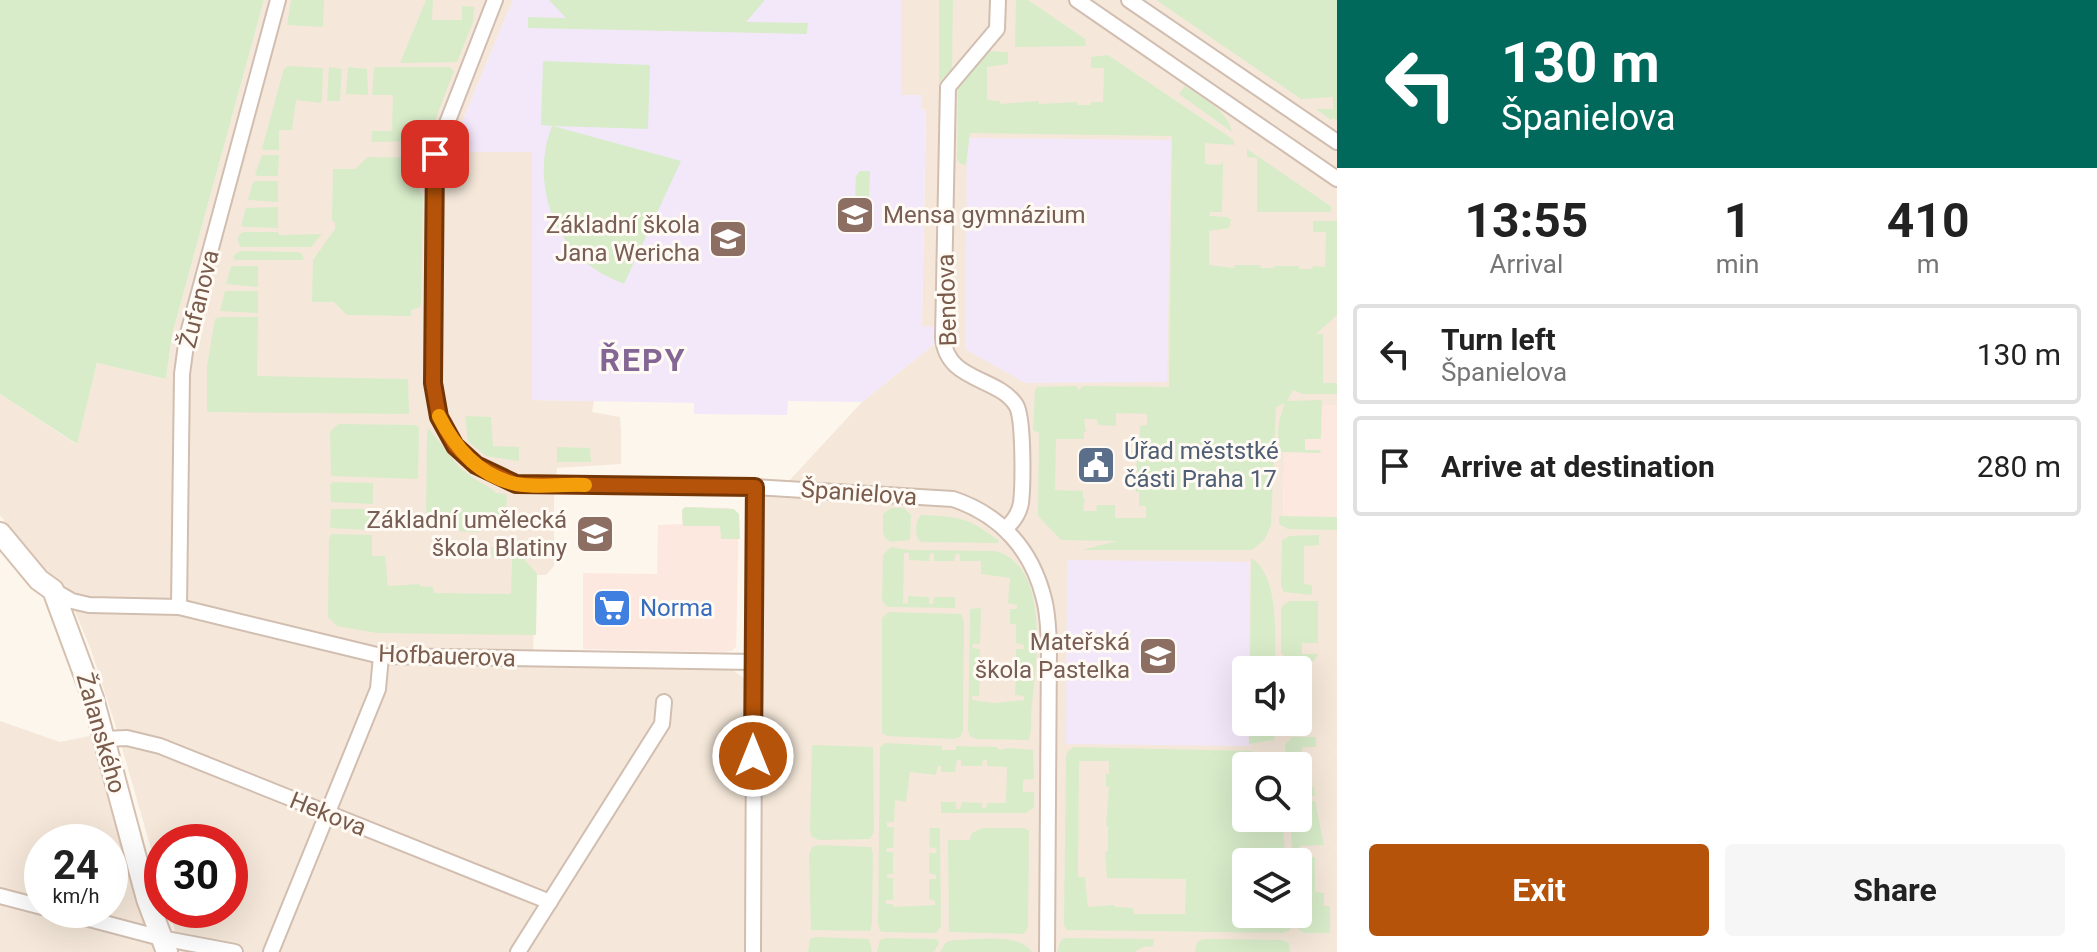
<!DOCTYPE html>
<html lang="en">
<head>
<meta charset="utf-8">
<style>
	:root { --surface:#fff; --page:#f6f6f6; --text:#222; --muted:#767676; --line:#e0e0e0; --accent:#b45309 }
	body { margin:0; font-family:Roboto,sans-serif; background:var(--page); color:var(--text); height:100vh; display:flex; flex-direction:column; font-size:30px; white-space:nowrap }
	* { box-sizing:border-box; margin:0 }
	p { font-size:26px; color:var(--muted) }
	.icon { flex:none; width:44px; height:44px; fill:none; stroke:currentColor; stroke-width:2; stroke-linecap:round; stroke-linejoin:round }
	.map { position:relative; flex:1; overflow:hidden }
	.drawer { display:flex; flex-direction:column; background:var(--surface); width:760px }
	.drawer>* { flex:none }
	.guide { background:#00695c; color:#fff; overflow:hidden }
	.buttons { position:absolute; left:1232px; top:656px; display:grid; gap:16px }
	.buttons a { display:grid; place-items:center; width:80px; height:80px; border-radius:8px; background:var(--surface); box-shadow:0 8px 32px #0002; font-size:40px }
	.speed { position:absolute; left:24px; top:824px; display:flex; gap:16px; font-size:40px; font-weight:700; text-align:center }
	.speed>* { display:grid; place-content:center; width:104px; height:104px; border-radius:50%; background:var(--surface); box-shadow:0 8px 32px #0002; line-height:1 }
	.speed small { font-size:20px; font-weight:400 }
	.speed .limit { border:12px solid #d22; background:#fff; color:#111 }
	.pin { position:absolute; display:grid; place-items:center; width:68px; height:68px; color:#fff; margin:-34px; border-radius:16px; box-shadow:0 4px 12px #0006 }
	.me { position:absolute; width:88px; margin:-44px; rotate:0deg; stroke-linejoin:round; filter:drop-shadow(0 0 6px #0008) }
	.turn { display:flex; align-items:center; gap:28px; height:168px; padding:0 32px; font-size:36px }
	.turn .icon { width:104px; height:104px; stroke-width:2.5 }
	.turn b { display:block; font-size:56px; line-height:68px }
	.eta { display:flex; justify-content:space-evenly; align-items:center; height:136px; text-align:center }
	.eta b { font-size:48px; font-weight:700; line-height:56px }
	.button { display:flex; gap:16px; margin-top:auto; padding:16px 32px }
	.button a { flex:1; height:92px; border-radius:8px; background:var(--accent); color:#fff; font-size:32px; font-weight:700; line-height:92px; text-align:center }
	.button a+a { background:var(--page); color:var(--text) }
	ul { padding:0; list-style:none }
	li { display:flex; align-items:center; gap:24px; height:100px; margin:0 16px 12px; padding:0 16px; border:4px solid var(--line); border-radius:8px }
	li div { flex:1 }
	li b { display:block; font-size:30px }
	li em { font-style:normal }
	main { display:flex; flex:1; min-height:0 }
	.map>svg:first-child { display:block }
	.residential { fill:#f5e8da; fill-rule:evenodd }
	.commercial { fill:#fde8e0 }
	.education { fill:#f3e8fa }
	.green { fill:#d8ecc9; fill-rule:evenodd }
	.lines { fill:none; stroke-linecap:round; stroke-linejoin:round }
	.street-casing { stroke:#d1beb0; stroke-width:18 }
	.secondary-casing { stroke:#d6c0b0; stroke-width:24 }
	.street { stroke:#fff; stroke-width:14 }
	.secondary { stroke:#fff; stroke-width:20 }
	.route-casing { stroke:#753606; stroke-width:20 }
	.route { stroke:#b45309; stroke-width:14 }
	.slow { stroke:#f59e0b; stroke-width:14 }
	.labels { text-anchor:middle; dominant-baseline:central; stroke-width:6; stroke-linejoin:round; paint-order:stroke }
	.education-label { font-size:24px; fill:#785e54; stroke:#fffaf3; text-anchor:end }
	.street-label { font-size:24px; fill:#7a5c4d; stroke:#fffaf3 }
	.service-label { font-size:24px; fill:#4e5e75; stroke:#fffaf3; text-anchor:start }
	.shop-label { font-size:24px; fill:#366cbe; stroke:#fffaf3; text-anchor:start }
	.district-label { font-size:32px; font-weight:bold; letter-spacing:2px; fill:#846695; stroke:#fffaf3 }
</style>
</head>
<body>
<main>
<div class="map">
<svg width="1337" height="952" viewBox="0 0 1337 952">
	<rect width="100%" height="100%" fill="#fdf6ec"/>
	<g class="residential">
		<path d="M264,0H513L462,122V151L532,152V400L594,401L592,412L620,417L621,430V464L557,468L554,501V566L546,575H537L532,667L731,669L744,678V498L776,495L862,402L937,342L922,326L926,111L901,95V0H1337V405H1317L1285,420L1283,516L1337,518V952H181L169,910H230V842H162V887L116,727L91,650L67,592L32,558L0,515V394L76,444L97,363L166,379L172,335ZM1246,670H1298V722H1246ZM1246,766H1298V818H1246ZM1246,862H1298V914H1246Z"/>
		<path d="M0,721L60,742L95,735L155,952H0ZM42,842H110V910H42Z"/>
	</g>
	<g class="commercial">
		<polygon points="1317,405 1337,405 1337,518 1283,516 1285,420"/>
		<polygon points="685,507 729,508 739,514 736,647 731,651 724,652 583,649 583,573 657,574 658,525 682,524 682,510"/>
	</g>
	<g class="education">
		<polygon points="513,0 901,0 901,95 922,95 922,110 926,110 922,326 937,327 937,342 862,402 788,401 787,415 694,414 694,403 532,400 532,152 462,152 462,122"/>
		<polygon points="967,138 1171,140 1167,382 1025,383 965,349"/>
		<polygon points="1067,560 1250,562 1249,670 1246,670 1249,746 1066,744"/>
	</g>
	<g class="green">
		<polygon points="0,0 264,0 172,335 166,379 97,363 77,444 0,394"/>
		<polygon points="291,0 324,0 323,27 287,25"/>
		<polygon points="426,0 433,0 432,20 462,20 462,6 474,7 473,22 457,62 400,63"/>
		<polygon points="549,0 765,0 746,22 808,23 807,34 528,28 528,17 566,18"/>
		<polygon points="939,0 953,0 952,69 939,82"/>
		<polygon points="1016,0 1028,0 1085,39 1086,46 1015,47"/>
		<polygon points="1156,0 1337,0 1337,121 1333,118 1331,120 1316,109 1333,109 1333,97 1301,99"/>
		<path d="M988,51L1008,52V64L987,67V100L1000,101V104L1038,101L1039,104L1077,102L1078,105H1090L1091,102H1103L1104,68H1091V57L1108,55L1234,140V145L1205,143V164L1220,165L1223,161L1222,212H1210L1209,216L1227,217L1231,220L1229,228L1209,231V265L1234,268L1235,265H1260L1261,268H1273L1274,266H1299V269H1312L1313,266L1325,267L1326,232H1313V221H1337V315L1316,334H1323V383H1337V394H1303L1293,390L1287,401L1322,400L1321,439H1305V450H1321L1320,453L1281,452C1275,436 1279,418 1285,403L1276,407L1271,525L1265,539L1252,550H1082L1117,541L1061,540L1038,516L1039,433L1033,430L1035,390L1037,387L1076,386L1079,390L1083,386L1169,387L1172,136L970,133L966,165L961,164L957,160L958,83ZM1116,413L1147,414V425L1140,426V439L1137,440L1136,492H1139V506H1146V518H1115V505H1097L1096,511H1083L1085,498H1083V491L1055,490L1056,439H1084V432H1086L1084,419H1097L1098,425L1116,426Z"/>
		<path d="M543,61L650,65L648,129L553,126L681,161L624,284C615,280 605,276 596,270C549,239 532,177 552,126L541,125Z"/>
		<polygon points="288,66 323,68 322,100 321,103 296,100 292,130 279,130 279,150 264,150 262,148 284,69"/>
		<polygon points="329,67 342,69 340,101 327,101"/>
		<polygon points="348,67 367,69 368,95 346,94"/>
		<polygon points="374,67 450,67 454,71 427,141 371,142 372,131 392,131 393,95 372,95"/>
		<path d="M1185,86C1203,99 1227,109 1232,132L1179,94Z"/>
		<polygon points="1247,149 1329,205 1332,208 1330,212 1257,212 1257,158 1247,157"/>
		<polygon points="262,155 279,155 278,176 257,176 255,174"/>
		<polygon points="368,157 420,158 418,185 423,198 421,303 420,307 411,310 411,316 347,315 334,302 312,302 313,260 335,229 335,223 332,220 333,169 355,169"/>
		<polygon points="860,171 870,171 869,205 845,204 845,200 855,199 856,176"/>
		<polygon points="256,181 278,181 278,202 248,200 253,182"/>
		<polygon points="278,207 278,228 243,227 241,225 246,208"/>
		<polygon points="243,232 278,232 279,235 322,234 311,247 241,247 237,240 239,235"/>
		<polygon points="240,251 297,252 302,254 304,260 235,260 233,256"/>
		<polygon points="231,266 258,266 258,287 226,284"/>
		<polygon points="225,291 258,291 258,313 220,311"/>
		<polygon points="220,317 258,317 257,376 408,379 409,414 207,412 207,366 215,319"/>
		<polygon points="465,416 491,417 493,446 519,447 519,461 486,456 468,441"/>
		<polygon points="338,424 416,425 419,428 418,479 331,476 330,432"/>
		<path d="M429,429L459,467L476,480L494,490L495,493L506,494C510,507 500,526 486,530C478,533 468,532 460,531L447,518H426L427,432Z"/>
		<polygon points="557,447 590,448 591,462 557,462"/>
		<polygon points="333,482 373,483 373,504 331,502 330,485"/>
		<polygon points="685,507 734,509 739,514 740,539 721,539 720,526 683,526 682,510"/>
		<polygon points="891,508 904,508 911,515 910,540 891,542 886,539 883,533 883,514"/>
		<polygon points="331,509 373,509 372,530 330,528"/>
		<path d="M921,515C959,517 968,517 999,541L998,543L921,542C914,538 915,520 921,515Z"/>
		<polygon points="1279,516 1337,517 1337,530 1288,529 1279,524"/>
		<polygon points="332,534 372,535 372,556 385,556 388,586 420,584 420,586 433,587 434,593 511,594 512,558 492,558 491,547 514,547 537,574 536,635 377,633 337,626 328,617 329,538"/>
		<polygon points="1319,535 1319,545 1304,546 1304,584 1312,585 1312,595 1284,592 1281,586 1282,540 1290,536"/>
		<path d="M891,547L909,550L995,551C1050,565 1037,661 1032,703C1030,715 1033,728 1029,740L976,739L970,736L968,731L970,609L981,608L980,644H973L972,648L980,649V670H973L972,674L980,675L979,696H972V700L994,703L1024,700V696L1015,695L1016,675L1024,674V670L1016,669V649H1024V645L1016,643V624H1010V609H1017V605L1008,603L1010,578L981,574V561H960V554H956L954,561H934V554L930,553L929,561L909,560V553H904L903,604L908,603V596L929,597V604H933L934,597H955V608L888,607L882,601L883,555Z"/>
		<path d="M1251,558C1280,574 1275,640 1275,670H1250Z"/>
		<polygon points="1290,601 1318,601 1318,643 1302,643 1302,654 1318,654 1314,661 1290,661 1281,653 1281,608 1284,604"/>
		<polygon points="889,612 961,614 964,621 963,731 960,737 954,739 887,736 882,733 882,618"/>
		<polygon points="1249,722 1276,722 1274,740 1249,744"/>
		<polygon points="1292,737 1316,737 1316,747 1302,747 1301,786 1314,787 1315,796 1298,796 1298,766 1286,766 1285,745"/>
		<polygon points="885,743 942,746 942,750 956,750 956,746 996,747 1000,750 1008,748 1033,750 1034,779 1023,780 1023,792 1034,792 1034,807 1026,813 941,813 941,802 956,802 956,809 960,809 962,802 982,803 982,808 986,808 987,803 1006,803 1007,767 987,766 987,760 983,760 982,766 961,766 961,760 957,760 955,772 941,772 941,766 938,766 936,775 910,772 906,802 895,800 894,822 887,822 887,827 894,827 893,848 887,848 886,852 893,852 893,874 887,874 887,878 893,878 893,900 886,900 886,904 892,904 894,907 935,905 935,901 929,899 929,879 936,879 936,875 929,873 929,853 936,853 937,849 929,847 930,828 940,828 941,926 936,933 884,932 880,931 878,924 880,747"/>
		<polygon points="812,745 873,747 874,832 870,839 819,840 812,837 810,830"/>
		<path d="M1074,747L1251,751L1264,756L1271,766H1246V818H1282L1286,862H1246V914H1289L1290,930L1283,933L1067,930L1064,925L1066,756L1068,751ZM1079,761H1109V774H1106V787H1109L1106,825L1108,826V851L1105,852L1107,878L1186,879L1185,914H1134L1133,908L1115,907L1114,905L1088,907L1085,877H1078Z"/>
		<polygon points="1298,801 1315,801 1324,845 1300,846 1299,857 1315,857 1315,892 1324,893 1324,906 1330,906 1330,933 1304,933 1299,930 1297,926 1298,862 1293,862 1290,818 1298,818"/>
		<polygon points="982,828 1024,828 1029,831 1028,927 1024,934 949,932 948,840 969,840 972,833"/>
		<polygon points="819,845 871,847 873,854 872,924 870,931 811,930 809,855 812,847"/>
		<polygon points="816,937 869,939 872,952 808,952 810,939"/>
		<polygon points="886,938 937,939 939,943 934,952 877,952 880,940"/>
		<polygon points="1064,938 1153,939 1154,939 1153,946 1143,947 1134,952 1057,952 1060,942"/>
		<polygon points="1204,939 1282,940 1289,943 1290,952 1195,952 1197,942"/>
		<path d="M956,940C977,940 1019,932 1032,952H940L946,942Z"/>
	</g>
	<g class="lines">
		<g class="street-casing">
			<g id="street">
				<path d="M495,0L435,154L433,383L439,417L455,446L476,465L516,484L755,487L953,499C1001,515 1032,550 1044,599C1048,613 1048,629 1049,643L1047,952"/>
				<path d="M998,0L997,29L948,87L943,337C946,382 997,376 1016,405C1024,417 1023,486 1021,503C1019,514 1014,521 1006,528"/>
				<polyline points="1077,0 1337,179"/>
				<polyline points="1129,0 1337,142"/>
				<polyline points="53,590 72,601 89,605 179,607 381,656 754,662"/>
				<polyline points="179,607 182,374 187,337 278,0"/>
				<polyline points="103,739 127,738 160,746 550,902"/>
				<polyline points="0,896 42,907"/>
				<polyline points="55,910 161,938 235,952"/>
				<polyline points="271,952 378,689 381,656"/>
				<polyline points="518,952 662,724 664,702"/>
				<polyline points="753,952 755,487"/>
			</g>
		</g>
		<g class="secondary-casing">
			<polyline id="secondary" points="0,533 39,580 53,590 93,698 147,899 167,952"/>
		</g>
		<use href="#street" class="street"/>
		<use href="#secondary" class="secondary"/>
	</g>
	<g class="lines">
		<g class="route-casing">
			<polyline id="route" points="435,154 433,383 439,417 455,446 476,465 516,484 755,487 753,756"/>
		</g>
		<use href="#route" class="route"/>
		<path class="slow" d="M439,416C455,448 479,476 516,484C538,488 563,484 585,485"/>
	</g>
	<defs>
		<g id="school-square" transform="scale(2)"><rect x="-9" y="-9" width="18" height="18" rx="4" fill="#8d6e63" stroke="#fffaf3"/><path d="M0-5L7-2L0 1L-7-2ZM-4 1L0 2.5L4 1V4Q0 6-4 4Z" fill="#fff"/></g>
		<g id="civic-square" transform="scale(2)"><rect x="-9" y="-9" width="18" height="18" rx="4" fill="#5c6f8a" stroke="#fffaf3"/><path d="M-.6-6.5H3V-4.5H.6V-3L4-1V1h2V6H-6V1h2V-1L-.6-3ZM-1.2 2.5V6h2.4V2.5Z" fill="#fff"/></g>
		<g id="supermarket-square" transform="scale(2)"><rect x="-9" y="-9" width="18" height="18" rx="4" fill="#3f7fe0" stroke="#fffaf3"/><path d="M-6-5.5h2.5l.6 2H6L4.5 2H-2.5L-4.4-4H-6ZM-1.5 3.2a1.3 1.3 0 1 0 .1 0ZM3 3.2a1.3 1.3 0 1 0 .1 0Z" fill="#fff"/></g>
	</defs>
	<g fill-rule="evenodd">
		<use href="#school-square" x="855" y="215"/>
		<use href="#school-square" x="728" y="239"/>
		<use href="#civic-square" x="1096" y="465"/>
		<use href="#school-square" x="595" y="534"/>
		<use href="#supermarket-square" x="612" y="608"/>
		<use href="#school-square" x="1158" y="656"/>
	</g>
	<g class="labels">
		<g class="education-label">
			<text x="883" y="215" text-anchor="start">Mensa gymnázium</text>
			<text x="700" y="225">Základní škola<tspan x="700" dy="28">Jana Wericha</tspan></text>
			<text x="567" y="520">Základní umělecká<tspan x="567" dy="28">škola Blatiny</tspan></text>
			<text x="1130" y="642">Mateřská<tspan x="1130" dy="28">škola Pastelka</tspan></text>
		</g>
		<g class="street-label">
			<text transform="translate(199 299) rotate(-76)">Žufanova</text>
			<text transform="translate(947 300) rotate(-92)">Bendova</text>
			<text transform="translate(859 493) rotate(4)">Španielova</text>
			<text transform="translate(447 656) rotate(2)">Hofbauerova</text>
			<text transform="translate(101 733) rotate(74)">Žalanského</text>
			<text transform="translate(328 814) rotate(22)">Hekova</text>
		</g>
		<g class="service-label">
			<text x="1124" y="451">Úřad měststké<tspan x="1124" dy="28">části Praha 17</tspan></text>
		</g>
		<g class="shop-label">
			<text x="640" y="608">Norma</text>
		</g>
		<g class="district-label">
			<text x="643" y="360">ŘEPY</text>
		</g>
	</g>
</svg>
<div class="buttons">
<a><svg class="icon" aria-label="sound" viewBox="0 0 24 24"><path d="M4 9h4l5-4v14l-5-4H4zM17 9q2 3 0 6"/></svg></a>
<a><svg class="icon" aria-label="search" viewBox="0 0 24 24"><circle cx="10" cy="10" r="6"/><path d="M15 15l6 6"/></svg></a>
<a><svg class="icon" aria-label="layers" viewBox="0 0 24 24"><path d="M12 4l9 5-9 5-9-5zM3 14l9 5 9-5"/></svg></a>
</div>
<div class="speed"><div>24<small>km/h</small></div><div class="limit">30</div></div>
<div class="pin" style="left:435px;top:154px;background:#d93025"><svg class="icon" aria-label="arrive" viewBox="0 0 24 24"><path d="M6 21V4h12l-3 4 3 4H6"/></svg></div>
<svg class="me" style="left:753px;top:756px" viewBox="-20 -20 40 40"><circle r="17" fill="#b45309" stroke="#fff" stroke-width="3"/><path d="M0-11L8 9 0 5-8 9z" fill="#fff"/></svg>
</div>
<section class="drawer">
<div class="guide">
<div class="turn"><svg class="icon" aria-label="left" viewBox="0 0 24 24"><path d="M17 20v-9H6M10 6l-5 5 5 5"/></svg><div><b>130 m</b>Španielova</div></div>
</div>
<div class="eta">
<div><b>13:55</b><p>Arrival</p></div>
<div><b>1</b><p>min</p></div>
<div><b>410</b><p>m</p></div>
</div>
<ul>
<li><svg class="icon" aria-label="left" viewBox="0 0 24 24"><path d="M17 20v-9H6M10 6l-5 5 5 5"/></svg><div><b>Turn left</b><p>Španielova</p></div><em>130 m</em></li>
<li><svg class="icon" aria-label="arrive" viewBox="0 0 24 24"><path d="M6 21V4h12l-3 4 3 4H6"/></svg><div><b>Arrive at destination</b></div><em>280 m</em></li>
</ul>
<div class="button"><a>Exit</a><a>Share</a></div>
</section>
</main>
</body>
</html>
